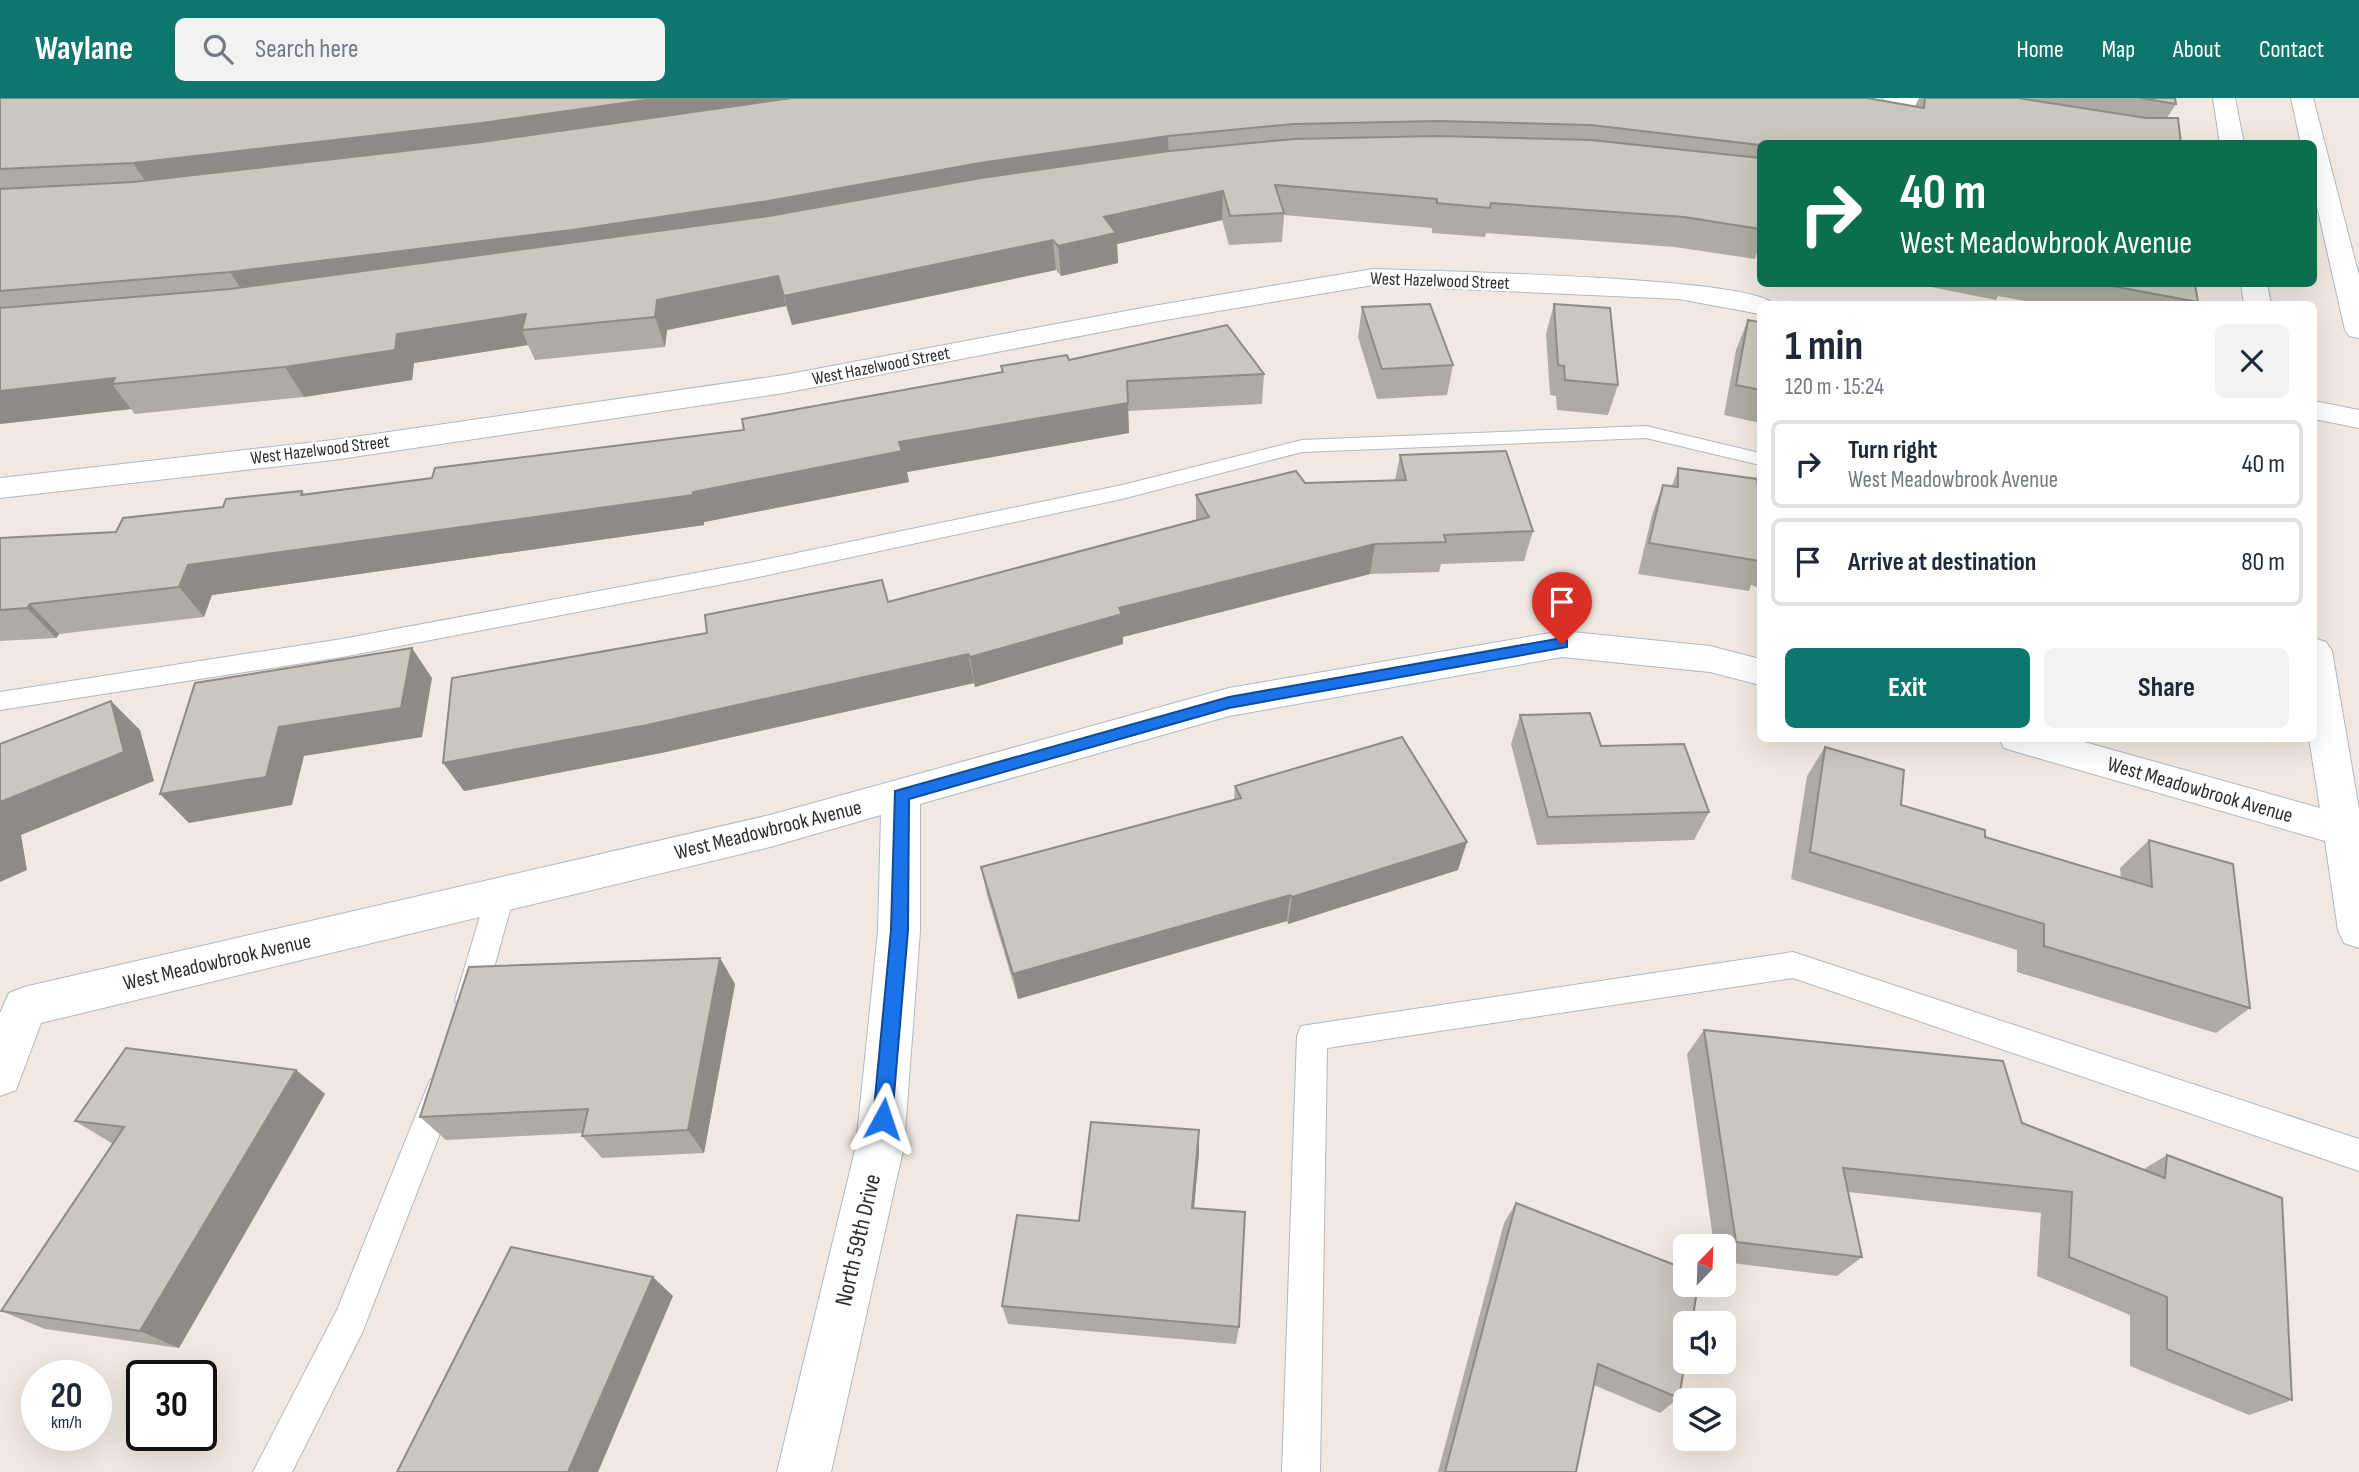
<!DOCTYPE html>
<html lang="en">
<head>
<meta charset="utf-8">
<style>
	:root { --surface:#fff; --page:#f2f2f3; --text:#1f2937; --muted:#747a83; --line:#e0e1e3; --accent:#0f766e }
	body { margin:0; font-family:"Sofia Sans Condensed",sans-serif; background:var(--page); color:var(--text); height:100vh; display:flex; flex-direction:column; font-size:26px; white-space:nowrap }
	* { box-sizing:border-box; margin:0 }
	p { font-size:23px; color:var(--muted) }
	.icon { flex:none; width:38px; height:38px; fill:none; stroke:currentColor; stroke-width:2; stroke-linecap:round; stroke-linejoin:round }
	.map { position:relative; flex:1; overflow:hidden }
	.side { position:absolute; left:1757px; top:203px; width:560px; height:441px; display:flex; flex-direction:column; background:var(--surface); border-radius:10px; box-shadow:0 7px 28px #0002 }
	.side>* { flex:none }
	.hud { position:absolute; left:1757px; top:42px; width:560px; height:147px; border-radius:10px; box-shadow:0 7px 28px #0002; background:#0b6e4f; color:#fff; overflow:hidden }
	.needle { width:46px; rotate:23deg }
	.fabs { position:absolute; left:1673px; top:1136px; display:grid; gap:14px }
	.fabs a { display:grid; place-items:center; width:63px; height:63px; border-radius:10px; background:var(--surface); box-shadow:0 7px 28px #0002; font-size:35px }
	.speed { position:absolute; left:21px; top:1262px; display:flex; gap:14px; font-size:35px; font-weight:700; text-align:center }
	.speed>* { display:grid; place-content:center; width:91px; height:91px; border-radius:50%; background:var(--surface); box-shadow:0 7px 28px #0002; line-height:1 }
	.speed small { font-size:18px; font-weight:400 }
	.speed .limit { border:4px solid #111; border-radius:10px; background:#fff; color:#111 }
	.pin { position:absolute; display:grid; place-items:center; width:60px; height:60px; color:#fff; margin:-72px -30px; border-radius:50% 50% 50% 0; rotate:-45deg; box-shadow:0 0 7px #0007 }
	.pin .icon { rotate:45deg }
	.me { position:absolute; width:77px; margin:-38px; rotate:5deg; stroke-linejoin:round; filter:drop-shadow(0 0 5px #0008) }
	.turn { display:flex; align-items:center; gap:24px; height:147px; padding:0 28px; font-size:32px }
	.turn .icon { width:91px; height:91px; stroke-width:2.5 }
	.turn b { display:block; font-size:49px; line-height:60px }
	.round { display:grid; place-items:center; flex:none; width:74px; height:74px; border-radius:10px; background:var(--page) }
	.summary { display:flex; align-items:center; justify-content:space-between; height:119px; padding:0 28px }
	h1 { font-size:42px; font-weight:700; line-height:52px }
	.button { display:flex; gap:14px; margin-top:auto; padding:14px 28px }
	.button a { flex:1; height:80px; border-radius:10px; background:var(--accent); color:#fff; font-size:28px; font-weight:700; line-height:80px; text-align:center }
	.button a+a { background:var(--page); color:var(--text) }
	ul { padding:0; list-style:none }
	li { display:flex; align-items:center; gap:21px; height:88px; margin:0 14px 10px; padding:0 14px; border:4px solid var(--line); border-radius:10px }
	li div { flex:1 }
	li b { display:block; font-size:26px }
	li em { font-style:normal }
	header { display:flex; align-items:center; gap:42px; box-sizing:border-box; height:98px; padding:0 35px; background:var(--accent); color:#fff }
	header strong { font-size:33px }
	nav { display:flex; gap:38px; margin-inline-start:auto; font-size:24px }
	.search { width:490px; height:63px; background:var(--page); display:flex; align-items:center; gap:18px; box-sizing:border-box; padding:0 24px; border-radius:10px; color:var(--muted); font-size:26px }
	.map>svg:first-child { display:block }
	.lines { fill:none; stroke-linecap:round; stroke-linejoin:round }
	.lane-casing { stroke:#b4b7c1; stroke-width:2 }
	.street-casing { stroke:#b4b7c1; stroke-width:2 }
	.secondary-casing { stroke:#b4b7c1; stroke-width:2 }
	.lane { fill:#fff; fill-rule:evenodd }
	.street { fill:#fff; fill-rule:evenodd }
	.secondary { fill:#fff; fill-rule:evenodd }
	.wall { fill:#afaba4 }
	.shaded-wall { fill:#8e8b86 }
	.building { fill:#cbc7bf; stroke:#8e8b86; stroke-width:2 }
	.route { fill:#1a73e8; stroke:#114b97; stroke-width:2 }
	.labels { text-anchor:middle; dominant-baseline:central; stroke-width:5; stroke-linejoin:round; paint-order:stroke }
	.far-street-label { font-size:18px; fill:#2e2e2e; stroke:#fff }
	.street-label { font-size:21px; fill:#2e2e2e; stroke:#fff }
	.near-street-label { font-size:24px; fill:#2e2e2e; stroke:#fff }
</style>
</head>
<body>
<header>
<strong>Waylane</strong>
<div class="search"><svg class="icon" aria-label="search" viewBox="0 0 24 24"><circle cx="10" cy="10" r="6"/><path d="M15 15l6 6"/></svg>Search here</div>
<nav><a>Home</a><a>Map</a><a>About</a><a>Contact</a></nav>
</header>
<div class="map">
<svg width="2359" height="1374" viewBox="0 0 2359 1374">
	<rect width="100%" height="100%" fill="#efe9e1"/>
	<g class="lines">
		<g class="lane-casing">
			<g id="lane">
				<polygon points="1646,328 1760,355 1760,367 1646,340 1302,354 1122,401 749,481 342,559 0,612 0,594 342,541 749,465 1122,387 1302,342"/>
				<polygon points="500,786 510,790 514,798 485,902 481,911 470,915 459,911 455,902 486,798 490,790"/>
				<polygon points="1793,854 2359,1041 2359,1073 1793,880 1327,950 1320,1374 1282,1374 1297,938 1301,928"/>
				<polygon points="441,977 452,982 457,992 362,1235 292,1374 253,1374 337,1212 430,982"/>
			</g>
		</g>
		<g class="street-casing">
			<g id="street">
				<polygon points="1882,0 1936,0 1978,7 1981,12 1970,19 1893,7"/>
				<polygon points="2213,0 2235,0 2244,46 2220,46"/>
				<path d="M1373,171C1425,173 1753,179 1773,206H1760V216L1679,201L1373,187L1153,224L784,295L333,362L0,400V380L333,342L784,277L1153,208Z"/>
				<polygon points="2241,186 2267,186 2271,206 2244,206"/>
				<polygon points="2314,303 2359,312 2359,330 2314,321"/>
				<polygon points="1562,533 1710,548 1760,561 1760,587 1710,574 1562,559 1229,618 920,706 920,833 904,1048 831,1374 777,1374 856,1048 878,833 881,717 770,749 41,925 16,992 0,998 0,915 9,895 24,889 770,717 1229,590"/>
				<polygon points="2314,540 2326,544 2332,553 2359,711 2359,850 2344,845 2338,832 2325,743 2017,654 2004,650 1999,640 2070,640 2320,710 2309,640 2314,640"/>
			</g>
		</g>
		<g class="secondary-casing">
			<polygon id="secondary" points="2291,0 2313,0 2359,178 2359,240 2349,238 2345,232 2314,95 2314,46 2301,46"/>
		</g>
		<use href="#lane" class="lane"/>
		<use href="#street" class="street"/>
		<use href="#secondary" class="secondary"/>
	</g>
	<g class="wall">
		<polygon points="0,0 1915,8 1919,0 2175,0 2176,6 2167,20 1760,46 1760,145 1755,161 1675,149 1486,135 1485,139 1432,135 1432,130 1284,117 1282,144 1229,147 1222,122 1117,146 1118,165 1061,178 1056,172 792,227 786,208 667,232 665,249 535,262 528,247 414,265 412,282 304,299 135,316 131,311 0,326"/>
		<polygon points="1931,186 2195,186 2198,204 2197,206 2040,206 1998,198 1996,202 1931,189"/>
		<polygon points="1554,206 1618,287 1608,317 1557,312 1556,298 1550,297 1546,236"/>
		<polygon points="1362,209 1453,267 1447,297 1377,301 1358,239"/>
		<polygon points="1748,222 1760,224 1760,325 1724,317 1736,252"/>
		<polygon points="1069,262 1264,276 1262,306 1128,313 1129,335 907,374 909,384 704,424 704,427 212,497 204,519 59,536 56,540 0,543 0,440 116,434 223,409 302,393 304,396 432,380 744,332 1002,274 1001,268"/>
		<polygon points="1400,357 1533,433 1524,463 1441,466 1439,474 1370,476 1123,539 1123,546 975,589 974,585 661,655 464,693 888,504 1196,422 1196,397 1305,385 1395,382"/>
		<polygon points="1678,370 1760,390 1760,490 1751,487 1749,493 1638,476 1652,417 1663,387 1672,388"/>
		<polygon points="1520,617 1601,648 1709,714 1694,742 1537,747 1511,646"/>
		<polygon points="1825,649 1901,707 1985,739 2121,780 2120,770 2149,742 2250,910 2216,935 2017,874 2017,852 1791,781 1807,678"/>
		<polygon points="1235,688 1458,772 1288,826 1287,823 1018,901 987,797 981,769 1234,702"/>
		<polygon points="720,860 735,886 704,1055 602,1060 582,1038 582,1035 446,1042 420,1019"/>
		<polygon points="1704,932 2022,1025 2144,1071 2167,1057 2292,1302 2249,1317 2130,1268 2130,1217 2037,1178 2041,1115 1848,1094 1862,1159 1837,1178 1724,1164 1724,1148 1714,1148 1687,956"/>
		<polygon points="296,972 325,996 179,1250 45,1231 1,1213 113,1046 75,1023"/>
		<polygon points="1199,1055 1194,1110 1239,1229 1236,1246 1008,1226 1002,1208 1079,1123"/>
		<polygon points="1516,1105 1679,1300 1660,1315 1594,1287 1576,1374 1438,1374 1504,1125"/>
	</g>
	<g class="shaded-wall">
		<polygon points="659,0 859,0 152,93 133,65"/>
		<polygon points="1168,38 1169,66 249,203 230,174"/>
		<polygon points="1223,93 1222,122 1117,146 1118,165 1061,178 1058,148 1104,119"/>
		<polygon points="1053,142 1056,172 792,227 784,198"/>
		<polygon points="778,178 786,208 667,232 665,249 655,219 657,202"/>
		<polygon points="526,216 522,232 528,247 414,265 412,282 304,299 285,269 397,236"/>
		<polygon points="115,280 112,286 131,311 0,326 0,293"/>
		<polygon points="1128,305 1129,335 907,374 909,384 704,424 704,427 212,497 204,519 179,489 188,467 693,394 899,344"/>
		<polygon points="1375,446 1370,476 1123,539 1123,546 975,589 970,559 1119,510"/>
		<polygon points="30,506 59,536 56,540 27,510"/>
		<polygon points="412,550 432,580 422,639 304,658 292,707 189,725 160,696 279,629"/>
		<polygon points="968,556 974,585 661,655 464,693 443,665"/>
		<polygon points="111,603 140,632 154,683 21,737 27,772 0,784 0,704"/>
		<polygon points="1467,744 1458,772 1288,826 1292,799"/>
		<polygon points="1290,797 1287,823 1018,901 1013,876"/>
		<polygon points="720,860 735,886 704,1055 688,1032"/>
		<polygon points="296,972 325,996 179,1250 140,1233"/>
		<polygon points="1199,1032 1199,1055 1192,1131 1192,1110"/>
		<polygon points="653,1179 673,1198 598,1374 568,1374"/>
	</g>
	<g class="building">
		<polygon points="0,0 659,0 482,25 133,65 0,71"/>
		<polygon points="792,0 1867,0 1924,10 1925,0 2018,0 2146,20 2178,20 2181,46 1760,46 1760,47 1591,27 1438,23 1294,26 1168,38 980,65 768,103 572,132 230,174 0,193 0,91 133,84 482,44"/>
		<polygon points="2140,0 2175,0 2176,6"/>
		<polygon points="1438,38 1591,42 1760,60 1760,131 1684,119 1491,105 1490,110 1437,105 1437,101 1275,87 1284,115 1230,118 1223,93 1104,119 1116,135 1058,148 1053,142 784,198 778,178 657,202 655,219 522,232 526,216 397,236 395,252 285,269 112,286 115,280 0,293 0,210 230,191 769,118 981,80 1169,53 1294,41"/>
		<polygon points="2101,186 2195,186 2198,204"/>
		<polygon points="1430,206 1453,267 1382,271 1362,209"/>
		<polygon points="1554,206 1610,210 1618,287 1565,282 1564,268 1558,267"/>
		<polygon points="1748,222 1760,224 1760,292 1736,287"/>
		<polygon points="1227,227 1264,276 1127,283 1128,305 899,344 902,353 693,394 693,397 188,467 179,489 30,506 27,510 0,512 0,440 116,434 123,420 223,409 226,401 302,393 301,397 432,380 435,370 744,332 742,321 1003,274 1001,268 1067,257 1069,262"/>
		<polygon points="1506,353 1533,433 1444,437 1446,444 1375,446 1119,510 1122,516 970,559 968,556 647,627 443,665 452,580 707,535 705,517 882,482 888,504 1209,419 1196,397 1296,373 1305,385 1406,382 1400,357"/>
		<polygon points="1678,370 1757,381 1758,390 1760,390 1760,463 1649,445 1663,387 1678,389"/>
		<polygon points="412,550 401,610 279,629 266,679 160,696 195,585"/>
		<polygon points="111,603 124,654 0,704 0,646"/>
		<polygon points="1590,615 1601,648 1684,646 1709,714 1548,719 1520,617"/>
		<polygon points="1402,639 1467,744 1292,799 1290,797 1013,876 981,769 1241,700 1235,688"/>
		<polygon points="1825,649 1904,672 1901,707 1985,732 1985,739 2152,789 2149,742 2233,766 2250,910 2044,848 2044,826 1810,754"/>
		<polygon points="720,860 688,1032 582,1038 588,1011 420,1019 469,869"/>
		<polygon points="1704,932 2003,963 2022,1025 2165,1080 2167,1057 2282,1100 2292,1302 2167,1251 2167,1199 2069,1159 2072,1094 1843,1070 1862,1159 1736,1144"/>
		<polygon points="126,950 296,972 140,1233 1,1213 124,1029 75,1023"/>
		<polygon points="1091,1024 1199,1032 1192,1110 1245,1114 1239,1229 1002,1208 1017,1117 1079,1123"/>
		<polygon points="1516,1105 1685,1171 1685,1186 1698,1186 1692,1225 1685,1225 1685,1264 1679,1300 1598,1266 1576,1374 1445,1374"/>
		<polygon points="511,1149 653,1179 568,1374 397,1374"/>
	</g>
	<polygon class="route" points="1562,540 1567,542 1567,549 1229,610 909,701 908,832 892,1021 889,1027 883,1030 876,1027 873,1021 891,832 895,693 1229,599"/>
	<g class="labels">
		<g class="far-street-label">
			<text transform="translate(1440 183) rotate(2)">West Hazelwood Street</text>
			<text transform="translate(881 268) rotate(-11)">West Hazelwood Street</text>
			<text transform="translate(320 352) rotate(-7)">West Hazelwood Street</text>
		</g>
		<g class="street-label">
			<text transform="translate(2200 692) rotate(16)">West Meadowbrook Avenue</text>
			<text transform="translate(768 732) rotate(-14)">West Meadowbrook Avenue</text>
			<text transform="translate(217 864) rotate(-13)">West Meadowbrook Avenue</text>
		</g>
		<g class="near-street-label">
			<text transform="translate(858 1142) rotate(-77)">North 59th Drive</text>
		</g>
	</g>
</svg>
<div class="fabs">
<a><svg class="needle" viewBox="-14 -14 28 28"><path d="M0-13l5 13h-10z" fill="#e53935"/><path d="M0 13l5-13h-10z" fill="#747a83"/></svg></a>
<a><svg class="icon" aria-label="sound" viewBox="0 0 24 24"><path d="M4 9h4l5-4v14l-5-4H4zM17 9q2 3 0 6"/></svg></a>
<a><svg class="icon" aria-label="layers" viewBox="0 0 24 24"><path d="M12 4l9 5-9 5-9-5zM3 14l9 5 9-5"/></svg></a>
</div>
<div class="speed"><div>20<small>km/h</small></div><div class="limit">30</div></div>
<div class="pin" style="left:1562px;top:546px;background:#d93025"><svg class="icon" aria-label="arrive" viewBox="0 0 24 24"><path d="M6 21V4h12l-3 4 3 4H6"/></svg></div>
<svg class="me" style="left:883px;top:1021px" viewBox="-20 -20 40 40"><path d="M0-17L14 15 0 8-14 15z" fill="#1a73e8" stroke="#fff" stroke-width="4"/></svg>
<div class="hud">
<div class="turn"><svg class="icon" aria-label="right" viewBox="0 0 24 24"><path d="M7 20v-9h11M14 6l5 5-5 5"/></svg><div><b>40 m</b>West Meadowbrook Avenue</div></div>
</div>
<section class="side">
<div class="summary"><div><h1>1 min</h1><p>120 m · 15:24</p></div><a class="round"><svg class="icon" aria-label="close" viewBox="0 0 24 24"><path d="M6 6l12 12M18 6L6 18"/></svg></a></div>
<ul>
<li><svg class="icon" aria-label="right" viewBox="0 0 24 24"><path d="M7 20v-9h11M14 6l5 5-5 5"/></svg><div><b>Turn right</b><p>West Meadowbrook Avenue</p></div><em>40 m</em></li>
<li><svg class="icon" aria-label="arrive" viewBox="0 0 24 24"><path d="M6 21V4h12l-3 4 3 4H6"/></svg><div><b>Arrive at destination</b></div><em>80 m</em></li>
</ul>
<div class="button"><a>Exit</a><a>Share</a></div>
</section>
</div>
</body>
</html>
